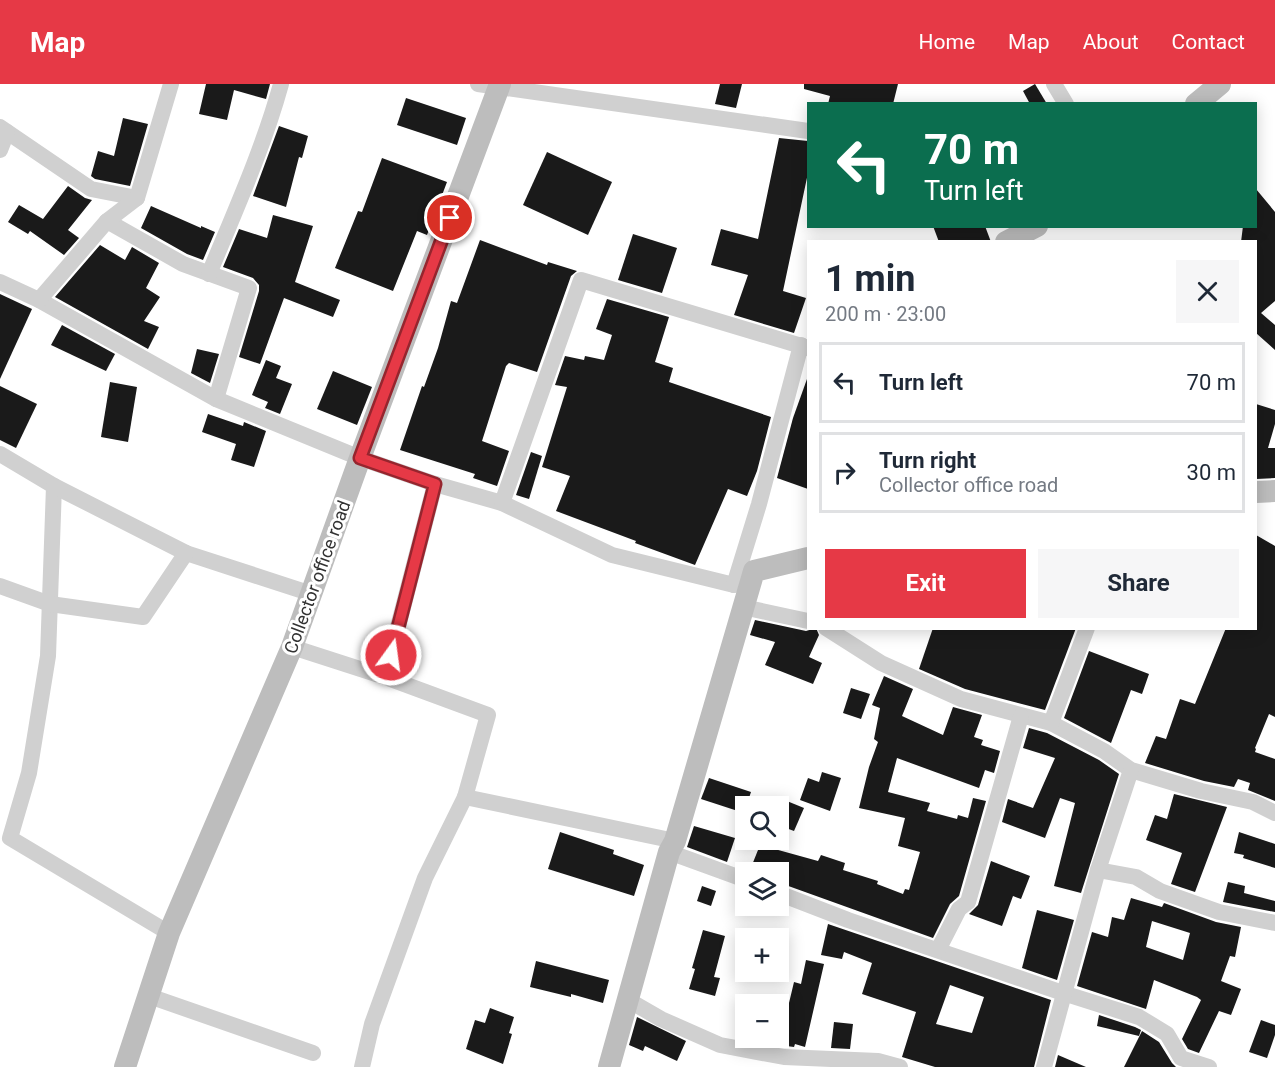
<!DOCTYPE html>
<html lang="en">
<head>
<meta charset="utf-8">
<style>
	:root { --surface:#fff; --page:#f6f6f7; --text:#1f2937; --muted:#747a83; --line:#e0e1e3; --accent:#e63946 }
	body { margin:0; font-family:Roboto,sans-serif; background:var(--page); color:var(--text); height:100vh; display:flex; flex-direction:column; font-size:22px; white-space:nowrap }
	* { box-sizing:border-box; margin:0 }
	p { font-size:20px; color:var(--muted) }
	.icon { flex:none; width:33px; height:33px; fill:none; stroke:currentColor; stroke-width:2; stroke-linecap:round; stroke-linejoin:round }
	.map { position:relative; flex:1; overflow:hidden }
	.sheet { position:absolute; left:807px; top:156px; width:450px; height:390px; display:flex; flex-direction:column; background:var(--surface); border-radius:0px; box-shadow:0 3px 15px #0003 }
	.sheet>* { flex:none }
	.top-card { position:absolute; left:807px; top:18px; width:450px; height:126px; border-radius:0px; box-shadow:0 3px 15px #0003; background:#0b6e4f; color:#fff; overflow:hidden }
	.fabs { position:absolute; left:735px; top:712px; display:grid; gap:12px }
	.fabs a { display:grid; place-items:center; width:54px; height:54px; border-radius:0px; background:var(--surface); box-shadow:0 3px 15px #0003; font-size:30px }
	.pin { position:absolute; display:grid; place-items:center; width:51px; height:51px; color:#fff; margin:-26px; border:3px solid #fff; border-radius:50%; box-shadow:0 2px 6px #0007 }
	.me { position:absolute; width:66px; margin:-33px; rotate:14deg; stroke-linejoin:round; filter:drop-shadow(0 0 4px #0008) }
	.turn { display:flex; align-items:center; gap:21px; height:126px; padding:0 18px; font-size:27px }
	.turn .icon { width:78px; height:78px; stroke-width:2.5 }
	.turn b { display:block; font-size:42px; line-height:51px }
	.round { display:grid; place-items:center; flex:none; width:63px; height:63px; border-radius:0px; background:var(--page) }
	.head { display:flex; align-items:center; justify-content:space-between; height:102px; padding:0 18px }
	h1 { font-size:36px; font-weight:700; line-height:45px }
	.cta { display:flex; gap:12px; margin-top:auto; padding:12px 18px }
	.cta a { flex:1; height:69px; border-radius:0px; background:var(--accent); color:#fff; font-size:24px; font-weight:700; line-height:69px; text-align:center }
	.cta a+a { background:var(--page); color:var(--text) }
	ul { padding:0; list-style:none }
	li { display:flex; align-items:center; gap:18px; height:81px; margin:0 12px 9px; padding:0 6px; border:3px solid var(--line); border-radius:0px }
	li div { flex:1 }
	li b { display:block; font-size:22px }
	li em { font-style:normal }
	header { display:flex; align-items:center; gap:36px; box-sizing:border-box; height:84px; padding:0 30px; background:var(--accent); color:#fff }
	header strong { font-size:28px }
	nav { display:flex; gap:33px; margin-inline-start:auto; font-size:21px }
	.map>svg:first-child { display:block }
	.building { fill:#1a1a1a; fill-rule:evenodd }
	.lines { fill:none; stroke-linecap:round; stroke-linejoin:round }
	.street { stroke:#d0d0d0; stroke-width:16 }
	.secondary { stroke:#bdbdbd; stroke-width:22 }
	.route-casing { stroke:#96252e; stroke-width:15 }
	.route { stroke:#e63946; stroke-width:10 }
	.labels { text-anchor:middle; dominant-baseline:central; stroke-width:6; stroke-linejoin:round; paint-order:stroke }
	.street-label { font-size:18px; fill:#333; stroke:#fff }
</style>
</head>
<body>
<header>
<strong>Map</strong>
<nav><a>Home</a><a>Map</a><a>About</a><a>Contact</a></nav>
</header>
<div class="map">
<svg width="1275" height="983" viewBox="0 0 1275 983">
	<rect width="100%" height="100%" fill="#fff"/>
	<g class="building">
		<polygon points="206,0 270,0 266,15 234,6 227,36 199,30"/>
		<polygon points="720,0 742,0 736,24 715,20"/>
		<polygon points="804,0 898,0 893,20 828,20 830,12 804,5"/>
		<polygon points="1035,0 1047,20 1030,20 1023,7"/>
		<polygon points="406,14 466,34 457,61 397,41"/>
		<polygon points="123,34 148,40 130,102 95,95 91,92 98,67 114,72"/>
		<polygon points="279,42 308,52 302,74 299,73 286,123 253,112"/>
		<polygon points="779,54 808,57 808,89 783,207 806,214 794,249 734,231 748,191 711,181 721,145 758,155"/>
		<polygon points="547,68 612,98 588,151 523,121"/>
		<polygon points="382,74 447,98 427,151 417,147 393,207 335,184 358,127 362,128"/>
		<polygon points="68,102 85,114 92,116 68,146 79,154 64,171 30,147 28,150 8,138 19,121 43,135"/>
		<polygon points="1256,105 1275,128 1275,217 1261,229 1275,241 1275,266 1256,249 1256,158 1241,158 1243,142 1256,142"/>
		<polygon points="151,122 201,144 201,142 215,148 203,176 187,170 141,144"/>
		<polygon points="273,131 313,142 295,198 340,216 333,233 284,214 260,280 239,273 259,207 259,201 253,194 223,183 239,145 267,154"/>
		<polygon points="933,142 985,142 991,158 939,158"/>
		<polygon points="633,150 677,164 662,209 618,196"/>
		<polygon points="480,156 547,181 548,178 577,187 571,192 537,288 509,279 506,282 482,357 509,367 497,402 473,394 475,390 400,366 422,302 424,303 438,264 451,217 457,219"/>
		<polygon points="100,161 125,176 132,163 159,179 146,204 160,213 144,237 159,243 148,265 55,213"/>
		<polygon points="0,210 32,225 0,295"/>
		<polygon points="607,215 669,233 655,278 673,284 669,298 771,333 757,387 747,412 728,405 695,481 635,459 636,457 556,427 570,392 542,383 567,303 555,301 565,272 584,276 585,272 604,276 612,251 596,245"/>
		<polygon points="62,241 115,270 106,287 51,261"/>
		<polygon points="197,265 219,270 210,299 191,289"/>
		<polygon points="266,276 281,282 276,294 292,300 280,330 265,324 268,318 252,311"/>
		<polygon points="333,287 372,303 357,341 317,325"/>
		<polygon points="807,295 808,295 808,405 777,394 793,334"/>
		<polygon points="110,298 137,303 128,358 101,353"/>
		<polygon points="0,302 37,320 16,364 0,356"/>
		<polygon points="1256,320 1275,326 1275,340 1268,364 1275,364 1275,394 1256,395"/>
		<polygon points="208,330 243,342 244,338 266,347 254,383 231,376 236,360 202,348"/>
		<polygon points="531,368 542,372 529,415 516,411"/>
		<polygon points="1256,451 1275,462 1275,633 1269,630 1255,664 1256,665 1255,668 1275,675 1275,717 1248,706 1250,699 1238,695 1234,703 1204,697 1145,679 1156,652 1166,655 1180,615 1195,620 1226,544 1256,544"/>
		<polygon points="755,536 806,547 816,544 819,551 809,573 822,579 813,600 765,581 775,558 750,551"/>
		<polygon points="933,544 1076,544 1045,626 965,605 919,585"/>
		<polygon points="1089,567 1149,590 1142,610 1131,606 1111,659 1064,634"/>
		<polygon points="884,592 913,605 902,632 943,651 953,623 982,631 974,653 983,656 981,661 1000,667 994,689 985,686 979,704 897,674 888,708 930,719 927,727 957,735 958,731 968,734 973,714 986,717 959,812 950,820 933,854 780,799 783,789 754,789 750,786 760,761 818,777 821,771 845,779 843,786 878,797 877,800 903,810 905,805 909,806 920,768 898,762 905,734 859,724 869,683 878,658 874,655 880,624 872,621"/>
		<polygon points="851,604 870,610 861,635 843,629"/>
		<polygon points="1029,644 1047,649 1099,676 1119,690 1081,809 1054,802 1075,719 1060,714 1045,754 1002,738 1008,715 1033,724 1055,674 1023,664"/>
		<polygon points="822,688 841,694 830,727 800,716 808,694 819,698"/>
		<polygon points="709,694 751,708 744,729 701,715"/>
		<polygon points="1174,710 1227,723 1195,808 1171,800 1182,769 1146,756 1155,731 1167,735"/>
		<polygon points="782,715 804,724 794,747 778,741 778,724"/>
		<polygon points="694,742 735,754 727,778 687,763"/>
		<polygon points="560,748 614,766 613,770 644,781 634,812 548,785"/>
		<polygon points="1239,748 1275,760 1275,784 1243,774 1244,771 1234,769"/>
		<polygon points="991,777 1030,792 1021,815 1013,812 1002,842 969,830 978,821"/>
		<polygon points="1228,798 1245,802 1244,809 1275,817 1275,828 1223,818"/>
		<polygon points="702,802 716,807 711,822 697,817"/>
		<path d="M1131,814L1162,823L1164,819L1216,838L1241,843L1235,873L1230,872L1221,897L1241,905L1231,931L1219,927L1199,969L1188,965L1182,955L1201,916L1197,913L1154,896L1146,925L1077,902L1092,848L1108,853L1112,833L1124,836ZM1152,837L1190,849L1183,876L1146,863Z"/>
		<polygon points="1037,826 1074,836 1057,896 1022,884"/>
		<path d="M828,840L1051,916L1034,983H935L902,973L916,928L862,910L872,879L844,868L842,875L821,871ZM950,901L984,913L972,949L936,940Z"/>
		<polygon points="703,846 725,852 714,893 720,894 715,912 689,905 695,885 692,884"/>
		<polygon points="806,876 824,880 805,963 795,960 794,963 779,961 794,898 801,900"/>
		<polygon points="536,877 609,896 603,919 571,910 571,913 530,903"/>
		<polygon points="490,924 514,933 509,949 512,950 503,980 466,965 475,936 485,939"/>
		<polygon points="1099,931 1135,943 1141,946 1139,952 1097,942"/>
		<polygon points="637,933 686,957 677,977 645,962 643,967 629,961"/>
		<polygon points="1261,936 1275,941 1275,951 1267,974 1249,968"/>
		<polygon points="834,938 853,940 850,965 831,964"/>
		<polygon points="1142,947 1159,958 1172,979 1176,983 1124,983"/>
		<polygon points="1058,971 1086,983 1055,983"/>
	</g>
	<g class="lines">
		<g class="street">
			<polyline points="478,0 808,47"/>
			<polyline points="1054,0 1066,20"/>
			<polyline points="0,43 91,105 137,114"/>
			<polyline points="0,66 7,48"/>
			<polyline points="107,137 183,180 249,204 216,315"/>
			<path d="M209,190C235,127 263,65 281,0"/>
			<polyline points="0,198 39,216 216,315 360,374 435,400 502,419 612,471 734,501 754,487"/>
			<polyline points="39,216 107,137 137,114 171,0"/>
			<polyline points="0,370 54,402 48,572 29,689 10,754 169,849"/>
			<polyline points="54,402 186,469 312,510"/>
			<polyline points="502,419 581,196 808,264"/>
			<polyline points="734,501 759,420 801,261"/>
			<polyline points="0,502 50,520 143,533 186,469"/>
			<polyline points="743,523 808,537"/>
			<polyline points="826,544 881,579 961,615 1051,639 1104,667 1131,686 1201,707 1253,718 1275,729"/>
			<polyline points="292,563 385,593 488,631 465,713 675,757"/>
			<polyline points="385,593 435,400"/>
			<polyline points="1051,639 1087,544"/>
			<polyline points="669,768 746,796"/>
			<polyline points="1098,786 1136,793 1160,807 1219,828 1275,839"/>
			<polyline points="778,809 848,836 1063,909 1139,933 1167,950 1181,974 1209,983"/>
			<polyline points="938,866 959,825 968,818 1021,632"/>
			<polyline points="149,912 313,969"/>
			<polyline points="628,916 661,935 720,961 784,973 878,977 900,983"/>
			<polyline points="362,983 372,940 425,794 465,713"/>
			<polyline points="1044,983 1098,786 1131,686"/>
		</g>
		<g class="secondary">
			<polyline points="1196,20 1220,0"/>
			<polyline points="1006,158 1037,142"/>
			<polyline points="1256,408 1275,407"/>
			<polyline points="125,983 169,849 292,563 360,374 500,0"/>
			<polyline points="609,983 669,768 675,757 754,487 808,474"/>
		</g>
	</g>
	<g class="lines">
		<g class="route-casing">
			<polyline id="route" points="391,571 435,400 360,374 450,134"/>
		</g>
		<use href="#route" class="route"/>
	</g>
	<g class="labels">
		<g class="street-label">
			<text transform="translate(317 493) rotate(-70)">Collector office road</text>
		</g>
	</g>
</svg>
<div class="fabs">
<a><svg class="icon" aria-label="search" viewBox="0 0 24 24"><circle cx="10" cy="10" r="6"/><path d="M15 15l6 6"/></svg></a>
<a><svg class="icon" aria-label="layers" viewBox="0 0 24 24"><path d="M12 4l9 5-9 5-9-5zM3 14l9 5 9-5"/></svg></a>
<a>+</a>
<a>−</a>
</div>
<div class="pin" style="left:450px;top:134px;background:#d93025"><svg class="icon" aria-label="arrive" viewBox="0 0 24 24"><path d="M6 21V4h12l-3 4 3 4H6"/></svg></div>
<svg class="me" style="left:391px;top:571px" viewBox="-20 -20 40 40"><circle r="17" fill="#e63946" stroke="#fff" stroke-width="3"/><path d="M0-11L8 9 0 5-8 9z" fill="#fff"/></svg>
<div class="top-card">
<div class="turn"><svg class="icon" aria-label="left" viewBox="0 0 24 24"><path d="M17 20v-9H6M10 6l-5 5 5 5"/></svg><div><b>70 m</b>Turn left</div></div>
</div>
<section class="sheet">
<div class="head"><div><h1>1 min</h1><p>200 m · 23:00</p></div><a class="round"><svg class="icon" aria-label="close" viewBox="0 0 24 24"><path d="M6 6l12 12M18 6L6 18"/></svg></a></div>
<ul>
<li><svg class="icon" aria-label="left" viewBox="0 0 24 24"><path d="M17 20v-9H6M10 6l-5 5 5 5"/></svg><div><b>Turn left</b></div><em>70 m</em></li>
<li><svg class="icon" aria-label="right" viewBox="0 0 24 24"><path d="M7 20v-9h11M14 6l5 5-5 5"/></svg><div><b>Turn right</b><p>Collector office road</p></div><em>30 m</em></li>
</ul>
<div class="cta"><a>Exit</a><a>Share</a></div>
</section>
</div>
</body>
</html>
